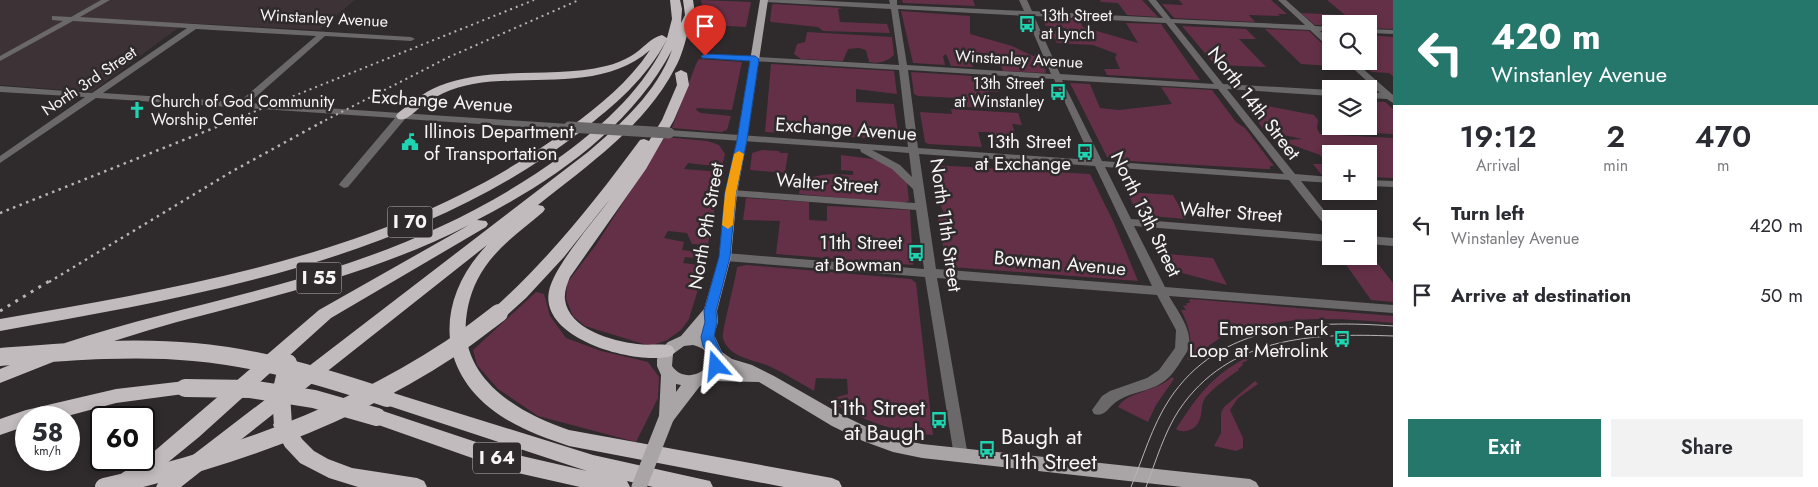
<!DOCTYPE html>
<html lang="en">
<head>
<meta charset="utf-8">
<style>
	:root { --surface:#fff; --page:#f2f2f3; --text:#2b2b33; --muted:#7c7c81; --accent:#25776c }
	body { margin:0; font-family:Jost,sans-serif; background:var(--page); color:var(--text); height:100vh; display:flex; flex-direction:column; font-size:19px; white-space:nowrap }
	* { box-sizing:border-box; margin:0 }
	p { font-size:16px; color:var(--muted) }
	.icon { flex:none; width:28px; height:28px; fill:none; stroke:currentColor; stroke-width:2; stroke-linecap:round; stroke-linejoin:round }
	.map { position:relative; flex:1; overflow:hidden }
	.drawer { display:flex; flex-direction:column; background:var(--surface); width:425px }
	.drawer>* { flex:none }
	.banner { background:#25776c; color:#fff; overflow:hidden }
	.tools { position:absolute; left:1322px; top:15px; display:grid; gap:10px }
	.tools a { display:grid; place-items:center; width:55px; height:55px; border-radius:0px; background:var(--surface); box-shadow:0 2px 8px #0003; font-size:25px }
	.speed { position:absolute; left:15px; top:406px; display:flex; gap:10px; font-size:25px; font-weight:700; text-align:center }
	.speed>* { display:grid; place-content:center; width:65px; height:65px; border-radius:50%; background:var(--surface); box-shadow:0 2px 8px #0003; line-height:1 }
	.speed small { font-size:12px; font-weight:400 }
	.speed .limit { border:2px solid #111; border-radius:8px; background:#fff; color:#111 }
	.pin { position:absolute; display:grid; place-items:center; width:42px; height:42px; color:#fff; margin:-51px -21px; border-radius:50% 50% 50% 0; rotate:-45deg; box-shadow:0 0 5px #0007 }
	.pin .icon { rotate:45deg }
	.me { position:absolute; width:55px; margin:-28px; rotate:342deg; stroke-linejoin:round; filter:drop-shadow(0 0 4px #0008) }
	.turn { display:flex; align-items:center; gap:18px; height:105px; padding:0 15px; font-size:22px }
	.turn .icon { width:65px; height:65px; stroke-width:2.5 }
	.turn b { display:block; font-size:35px; line-height:42px }
	.eta { display:flex; justify-content:space-evenly; align-items:center; height:85px; text-align:center }
	.eta b { font-size:30px; font-weight:600; line-height:35px }
	.button { display:flex; gap:10px; margin-top:auto; padding:10px 15px }
	.button a { flex:1; height:58px; border-radius:0px; background:var(--accent); color:#fff; font-size:20px; font-weight:600; line-height:58px; text-align:center }
	.button a+a { background:var(--page); color:var(--text) }
	ul { padding:0; list-style:none }
	li { display:flex; align-items:center; gap:15px; height:70px; padding:0 15px }
	li div { flex:1 }
	li b { display:block; font-size:19px }
	li em { font-style:normal }
	main { display:flex; flex:1; min-height:0 }
	.map>svg:first-child { display:block }
	.built { fill:#3d3236 }
	.green { fill:#643047 }
	.lines { fill:none; stroke-linecap:round; stroke-linejoin:round }
	.minor { fill:#6b6869; fill-rule:evenodd }
	.major { fill:#a9a4a6; fill-rule:evenodd }
	.highway { fill:#c2bbbd; fill-rule:evenodd }
	.tram { stroke:#b8b4b5; stroke-width:1 }
	.rail-far2 { stroke:#b8b4b5; stroke-width:2; stroke-dasharray:2 4; stroke-linecap:butt }
	.rail-far1 { stroke:#b8b4b5; stroke-width:2.5; stroke-dasharray:2.5 4.5; stroke-linecap:butt }
	.rail { stroke:#b8b4b5; stroke-width:3; stroke-dasharray:3 6; stroke-linecap:butt }
	.minor-bridge { stroke:#6b6869; stroke-width:11 }
	.major-bridge { stroke:#a9a4a6; stroke-width:15 }
	.highway-bridge { stroke:#c2bbbd; stroke-width:18 }
	.route { fill:#1a73e8; stroke:#114b97 }
	.slow { fill:#f59e0b }
	.labels { text-anchor:middle; dominant-baseline:central; stroke-width:5; stroke-linejoin:round; paint-order:stroke }
	.far-poi-label { font-size:16px; fill:#f7f4f5; stroke:#2f2a2c; text-anchor:start }
	.far-street-label { font-size:16px; fill:#f7f4f5; stroke:#2f2a2c }
	.shield { fill:#2f2a2c; stroke:#bbb7b9; stroke-width:1 }
	.shield-label { font-size:18px; font-weight:bold; fill:#f7f4f5 }
	.street-label { font-size:19px; fill:#f7f4f5; stroke:#2f2a2c }
	.poi-label { font-size:19px; fill:#f7f4f5; stroke:#2f2a2c; text-anchor:end }
	.near-poi-label { font-size:22px; fill:#f7f4f5; stroke:#2f2a2c; text-anchor:end }
</style>
</head>
<body>
<main>
<div class="map">
<svg width="1393" height="487" viewBox="0 0 1393 487">
	<rect width="100%" height="100%" fill="#2f2a2c"/>
	<polygon class="built" points="0,0 355,0 319,30 185,23 91,92 0,85"/>
	<g class="green">
		<polygon points="701,0 751,2 746,27 709,25 705,20"/>
		<polygon points="902,0 973,0 975,6 903,3"/>
		<polygon points="1100,0 1142,0 1158,17 1127,15 1118,3 1101,2"/>
		<polygon points="1179,0 1271,0 1287,14 1278,14 1280,16 1249,15 1255,22 1174,18 1162,4 1183,5"/>
		<polygon points="1327,0 1393,0 1393,29 1369,28 1369,24 1315,25 1301,13 1345,15"/>
		<polygon points="774,4 843,8 838,9 840,22 887,24 890,33 823,31 818,27 771,22 770,21 772,5"/>
		<polygon points="901,11 970,16 970,34 1012,46 1033,56 1038,55 1046,71 1045,73 1003,71 999,60 983,53 968,52 973,67 951,66 946,54 943,56 945,65 913,63"/>
		<polygon points="1041,18 1079,20 1083,27 1138,43 1126,23 1161,24 1200,80 1107,75 1104,69 1120,69 1115,58 1117,54 1093,45 1057,43 1051,31 1067,31 1066,28 1046,26"/>
		<polygon points="1182,26 1246,29 1256,39 1239,39 1266,67 1215,65"/>
		<polygon points="1265,29 1309,31 1331,52 1331,61 1342,61 1348,67 1301,64"/>
		<path d="M807,32L892,37L894,55C887,62 878,64 869,62L866,50L859,48L848,49L843,61L801,59L794,54L797,44L805,42Z"/>
		<polygon points="1369,35 1393,37 1393,76 1389,73 1372,72 1361,63 1378,62 1369,54"/>
		<polygon points="699,59 742,62 732,110 697,108 696,110 701,113 731,116 727,130 721,132 672,128 696,64"/>
		<polygon points="771,64 894,71 897,94 856,89 856,102 894,104 899,140 765,132"/>
		<polygon points="911,72 987,77 990,86 998,87 999,92 986,92 992,108 963,107 962,100 958,98 918,96 914,94"/>
		<polygon points="1323,80 1360,82 1367,89 1332,89"/>
		<polygon points="1070,83 1090,84 1100,108 1119,110 1172,104 1161,87 1212,90 1236,122 1245,128 1274,166 1270,166 1270,169 1265,169 1113,160 1107,157"/>
		<polygon points="1369,101 1385,102 1393,109 1393,134 1372,133 1369,126 1369,118 1378,118 1369,110"/>
		<polygon points="1268,106 1314,115 1318,120 1317,128 1320,134 1393,138 1393,178 1369,177 1369,154 1331,154 1331,175 1321,174 1313,164 1327,164 1320,155 1287,143 1287,140 1302,139 1265,131 1248,108"/>
		<polygon points="951,109 1018,113 1022,125 1012,124 1021,150 995,148 990,132 978,132 982,147 928,144 925,142 920,112 952,114"/>
		<polygon points="665,137 707,141 719,145 725,154 722,167 688,163 684,169 721,172 708,245 692,244 687,233 668,231 664,238 684,242 682,250 706,253 705,259 685,257 683,263 705,266 689,319 681,330 667,340 650,346 585,326 573,316 566,299 567,283 596,245"/>
		<polygon points="762,150 779,151 780,153 788,153 785,173 750,170 752,153"/>
		<path d="M841,155L888,161L907,182L909,201L901,203L799,194L801,182C817,173 835,174 853,175V171L841,170Z"/>
		<polygon points="933,165 1090,174 1114,223 1138,281 951,267 946,262 937,213 944,213 937,198"/>
		<polygon points="1127,192 1173,195 1186,219 1138,215"/>
		<polygon points="746,198 809,202 809,220 827,221 827,206 910,210 913,265 776,254 780,221 743,220"/>
		<polygon points="1369,252 1393,283 1393,302 1371,300 1340,256 1369,256"/>
		<polygon points="1157,253 1213,258 1227,285 1167,269"/>
		<path d="M746,265L911,279L916,283L933,435C893,432 861,420 827,400L848,394L847,379L816,378L814,391C800,383 786,374 771,367C756,360 728,358 723,338C721,334 736,278 737,267Z"/>
		<polygon points="536,292 544,294 550,316 566,338 601,351 648,362 659,377 658,398 636,442 538,416 498,389 477,365 473,350"/>
		<path d="M1191,299L1393,316V323C1343,319 1286,313 1239,334L1231,330L1189,360L1187,359C1194,341 1189,326 1181,310H1186L1183,306L1187,305L1186,303H1190L1189,300Z"/>
		<path d="M1246,358L1248,360L1242,363L1243,365L1238,369L1239,370C1227,378 1214,387 1205,398C1200,406 1203,414 1199,421C1196,430 1183,434 1176,429C1197,397 1210,377 1246,358Z"/>
		<path d="M1172,377L1174,379L1156,405L1148,422L1118,407C1129,390 1155,393 1172,377Z"/>
		<polygon points="1255,381 1258,384 1238,398 1230,410 1243,438 1243,448 1236,451 1214,446 1221,433 1221,413 1224,407"/>
	</g>
	<g class="lines">
		<g class="minor">
			<path d="M101,0H110L80,17L411,37L415,39L411,41L325,36L249,103L569,124L574,127L569,130L405,119L348,187L344,188L339,185L340,183L395,118L96,98L0,163V156L85,97L0,92V86L92,93L187,28L73,21L0,61V56L63,21L52,20V16L71,17ZM196,29L316,36L239,102L103,93Z"/>
			<path d="M761,0H807L890,4L889,0H897V5L1024,11L1019,0H1027L1032,11L1163,18L1148,0H1156L1171,19L1305,25L1278,0H1286L1315,26L1331,27V31H1320L1331,41V47H1328L1310,30L1174,23L1223,84L1331,90V96L1227,89L1295,174L1331,177V183L1301,181L1331,219V229L1327,228L1289,180L1105,167L1131,219L1331,235V242L1134,226L1165,287L1393,305V313L1169,296C1178,312 1196,334 1187,352C1181,360 1176,371 1168,378C1155,391 1134,391 1119,400C1109,405 1106,418 1094,414L1092,410L1102,396L1110,391L1147,378L1159,370L1175,348L1176,330L1157,295L937,278L968,456L966,460L961,462L956,460L954,456L925,277L725,261L719,257L725,253L924,269L916,210L731,196L726,193L731,190L915,203L913,189L892,169L861,152L860,149L669,136L664,133L669,130L908,147L899,70L705,58L701,56L705,54L899,65L891,9L765,2ZM898,9L1026,16L1051,74L907,65ZM1034,16L1166,23L1214,84L1060,74ZM908,70L1054,79L1092,160L918,148ZM1062,80L1218,89L1284,174L1102,161ZM872,150L909,153L912,177L900,165ZM919,154L1095,166L1152,286L936,269Z"/>
			<polygon points="1369,29 1393,30 1393,34 1369,33"/>
			<polygon points="1345,61 1354,61 1393,95 1393,103 1387,99 1369,98 1369,92 1380,93"/>
			<polygon points="1369,180 1393,181 1393,187 1369,186"/>
			<polygon points="1369,236 1393,238 1393,246 1369,244"/>
		</g>
		<path class="major" d="M760,0H768L747,140L737,193L731,257L717,311L718,322L714,335L722,352L732,359L752,365L774,376L844,416L875,431L894,438L922,444L1250,479L1256,482L1259,487H1182L922,458L893,452L863,441L832,426L759,382L712,381L700,386L673,421L667,422L661,421L659,416L661,375L657,366V359L662,348L668,342L681,336L704,309L719,257L725,193L737,140ZM693,345C705,348 713,355 707,367C697,377 681,379 672,366L673,354L684,346ZM722,367L730,370L721,369ZM676,384L681,385L676,392Z"/>
		<g class="highway">
			<path d="M670,0H680L682,9L681,23L685,15L683,0H693L697,26L696,28H689C685,42 682,56 675,68C645,126 588,165 538,205L543,206L545,209L543,212C523,229 500,245 485,267C474,283 468,300 466,320C461,380 520,414 569,430L832,478L839,481L842,487H784L569,446C541,437 514,427 490,408C433,362 440,294 487,245L181,487H156L159,481L588,152C621,124 657,92 672,50C631,127 553,181 477,220L486,221L488,224L486,227L331,318L199,437L161,468L136,485L132,487L122,485L119,479L122,473L144,460L319,310L469,225C377,272 276,296 177,322C141,332 106,344 71,354L65,353L62,348L65,343C158,312 256,295 349,263C426,237 499,202 564,154C606,123 645,87 667,39C647,78 614,106 580,132C415,259 200,296 0,331V319C196,285 406,251 569,128C599,106 629,82 650,50C602,92 531,74 473,84C451,88 434,96 417,110C411,115 406,121 398,119L396,116L398,113C411,103 424,92 439,86C490,65 553,79 606,66C615,64 624,60 631,56C643,49 650,38 662,35L667,38L672,19Z"/>
			<path d="M681,70L687,73L689,85L674,120L646,169L570,277C567,284 564,292 565,300C569,329 612,341 637,344C649,346 661,343 672,346L675,351L672,356C638,366 539,340 549,291C554,266 594,221 610,199L564,257L526,298L505,317L499,319L493,317L491,313L493,309C549,259 595,201 640,140L644,139L649,141L662,120L677,85L675,73Z"/>
			<polygon points="47,350 53,352 56,357 53,362 0,383 0,369"/>
			<polygon points="185,381 191,383 194,388 191,393 116,403 60,418 26,418 26,426 0,435 0,419 26,410 116,389"/>
			<polygon points="387,391 593,455 710,481 713,487 653,487 627,481 630,487 580,487 509,471 370,422 368,417 370,412 377,409 509,453 587,471 380,403 378,398 380,393"/>
			<polygon points="283,417 290,419 302,439 314,451 328,459 352,468 417,478 424,481 427,487 358,487 329,478 300,463 285,447 273,425 276,419"/>
		</g>
		<g class="tram">
			<path d="M1131,487C1143,458 1152,426 1169,400C1219,323 1311,320 1393,326"/>
			<path d="M1146,487C1156,461 1164,433 1179,410C1229,336 1313,333 1393,336"/>
		</g>
		<g class="rail-far2">
			<polyline points="226,123 534,0"/>
			<polyline points="320,123 449,57 579,0"/>
		</g>
		<g class="rail-far1">
			<polyline points="0,213 229,122"/>
			<polyline points="49,282 231,172 322,122"/>
		</g>
		<polyline class="rail" points="0,311 51,280"/>
		<polyline class="minor-bridge" points="569,127 669,133"/>
		<polyline class="major-bridge" points="639,487 667,416"/>
		<g class="highway-bridge">
			<path d="M0,357C64,352 130,346 194,352C261,358 324,377 387,398"/>
			<polyline points="185,388 250,389 314,399 377,417"/>
			<polyline points="283,425 281,394 288,363"/>
			<path d="M104,487C226,460 345,418 450,349C467,338 483,325 499,313"/>
		</g>
	</g>
	<polygon class="route" points="705,54 755,56 759,59 747,140 736,193 730,257 716,311 717,322 714,337 723,356 721,370 716,371 711,370 709,366 710,357 703,346 701,337 705,322 704,311 719,257 725,193 737,140 750,61 702,58 701,56"/>
	<polygon class="slow" points="739,151 744,154 736,193 733,225 728,229 722,225 725,193 734,154"/>
	<defs>
		<g id="bus-bare" transform="scale(1.35)"><path d="M-5-6H5V4H4V6H2V4H-2V6H-4V4H-5ZM-3.5-4V0h7V-4ZM-3.5 1.2v1.5H-2V1.2ZM2 1.2v1.5H3.5V1.2Z" fill="#1dd5b1" stroke="#2f2a2c" stroke-width="2.5" paint-order="stroke"/></g>
		<g id="church-bare" transform="scale(1.35)"><path d="M-1.2-6h2.4v3.5h3.3v2.4h-3.3V6h-2.4V-.1h-3.3v-2.4h3.3Z" fill="#1dd5b1" stroke="#2f2a2c" stroke-width="2.5" paint-order="stroke"/></g>
		<g id="civic-bare" transform="scale(1.35)"><path d="M-.6-6.5H3V-4.5H.6V-3L4-1V1h2V6H-6V1h2V-1L-.6-3ZM-1.2 2.5V6h2.4V2.5Z" fill="#1dd5b1" stroke="#2f2a2c" stroke-width="2.5" paint-order="stroke"/></g>
	</defs>
	<g fill-rule="evenodd">
		<use href="#bus-bare" x="1027" y="24"/>
		<use href="#bus-bare" x="1058" y="92"/>
		<use href="#church-bare" x="137" y="110"/>
		<use href="#civic-bare" x="410" y="142"/>
		<use href="#bus-bare" x="1085" y="152"/>
		<use href="#bus-bare" x="916" y="253"/>
		<use href="#bus-bare" x="1342" y="339"/>
		<use href="#bus-bare" x="939" y="420"/>
		<use href="#bus-bare" x="987" y="449"/>
	</g>
	<g class="labels">
		<g class="far-poi-label">
			<text x="1041" y="15">13th Street<tspan x="1041" dy="18">at Lynch</tspan></text>
			<text x="1044" y="83" text-anchor="end">13th Street<tspan x="1044" dy="18">at Winstanley</tspan></text>
			<text x="151" y="101">Church of God Community<tspan x="151" dy="18">Worship Center</tspan></text>
		</g>
		<g class="far-street-label">
			<text transform="translate(324 18) rotate(3)">Winstanley Avenue</text>
			<text transform="translate(1019 59) rotate(3)">Winstanley Avenue</text>
			<text transform="translate(89 81) rotate(-34)">North 3rd Street</text>
		</g>
		<g class="shield">
			<rect x="387.5" y="206.5" width="45" height="31" rx="4"/>
			<rect x="296.5" y="262.5" width="45" height="31" rx="4"/>
			<rect x="473" y="442.5" width="48" height="31" rx="4"/>
		</g>
		<g class="shield-label">
			<text x="410" y="222">I 70</text>
			<text x="319" y="278">I 55</text>
			<text x="497" y="458">I 64</text>
		</g>
		<g class="street-label">
			<text transform="translate(442 101) rotate(4)">Exchange Avenue</text>
			<text transform="translate(1254 103) rotate(52)">North 14th Street</text>
			<text transform="translate(846 129) rotate(4)">Exchange Avenue</text>
			<text transform="translate(827 183) rotate(4)">Walter Street</text>
			<text transform="translate(1231 212) rotate(4)">Walter Street</text>
			<text transform="translate(1146 214) rotate(64)">North 13th Street</text>
			<text transform="translate(946 225) rotate(82)">North 11th Street</text>
			<text transform="translate(706 226) rotate(-80)">North 9th Street</text>
			<text transform="translate(1060 263) rotate(5)">Bowman Avenue</text>
		</g>
		<g class="poi-label">
			<text x="424" y="131" text-anchor="start">Illinois Department<tspan x="424" dy="22">of Transportation</tspan></text>
			<text x="1071" y="141">13th Street<tspan x="1071" dy="22">at Exchange</tspan></text>
			<text x="902" y="242">11th Street<tspan x="902" dy="22">at Bowman</tspan></text>
			<text x="1328" y="328">Emerson Park<tspan x="1328" dy="22">Loop at Metrolink</tspan></text>
		</g>
		<g class="near-poi-label">
			<text x="925" y="407">11th Street<tspan x="925" dy="25">at Baugh</tspan></text>
			<text x="1001" y="436" text-anchor="start">Baugh at<tspan x="1001" dy="25">11th Street</tspan></text>
		</g>
	</g>
</svg>
<div class="tools">
<a><svg class="icon" aria-label="search" viewBox="0 0 24 24"><circle cx="10" cy="10" r="6"/><path d="M15 15l6 6"/></svg></a>
<a><svg class="icon" aria-label="layers" viewBox="0 0 24 24"><path d="M12 4l9 5-9 5-9-5zM3 14l9 5 9-5"/></svg></a>
<a>+</a>
<a>−</a>
</div>
<div class="speed"><div>58<small>km/h</small></div><div class="limit">60</div></div>
<div class="pin" style="left:705px;top:56px;background:#d93025"><svg class="icon" aria-label="arrive" viewBox="0 0 24 24"><path d="M6 21V4h12l-3 4 3 4H6"/></svg></div>
<svg class="me" style="left:716px;top:366px" viewBox="-20 -20 40 40"><path d="M0-17L14 15 0 8-14 15z" fill="#1a73e8" stroke="#fff" stroke-width="4"/></svg>
</div>
<section class="drawer">
<div class="banner">
<div class="turn"><svg class="icon" aria-label="left" viewBox="0 0 24 24"><path d="M17 20v-9H6M10 6l-5 5 5 5"/></svg><div><b>420 m</b>Winstanley Avenue</div></div>
</div>
<div class="eta">
<div><b>19:12</b><p>Arrival</p></div>
<div><b>2</b><p>min</p></div>
<div><b>470</b><p>m</p></div>
</div>
<ul>
<li><svg class="icon" aria-label="left" viewBox="0 0 24 24"><path d="M17 20v-9H6M10 6l-5 5 5 5"/></svg><div><b>Turn left</b><p>Winstanley Avenue</p></div><em>420 m</em></li>
<li><svg class="icon" aria-label="arrive" viewBox="0 0 24 24"><path d="M6 21V4h12l-3 4 3 4H6"/></svg><div><b>Arrive at destination</b></div><em>50 m</em></li>
</ul>
<div class="button"><a>Exit</a><a>Share</a></div>
</section>
</main>
</body>
</html>
